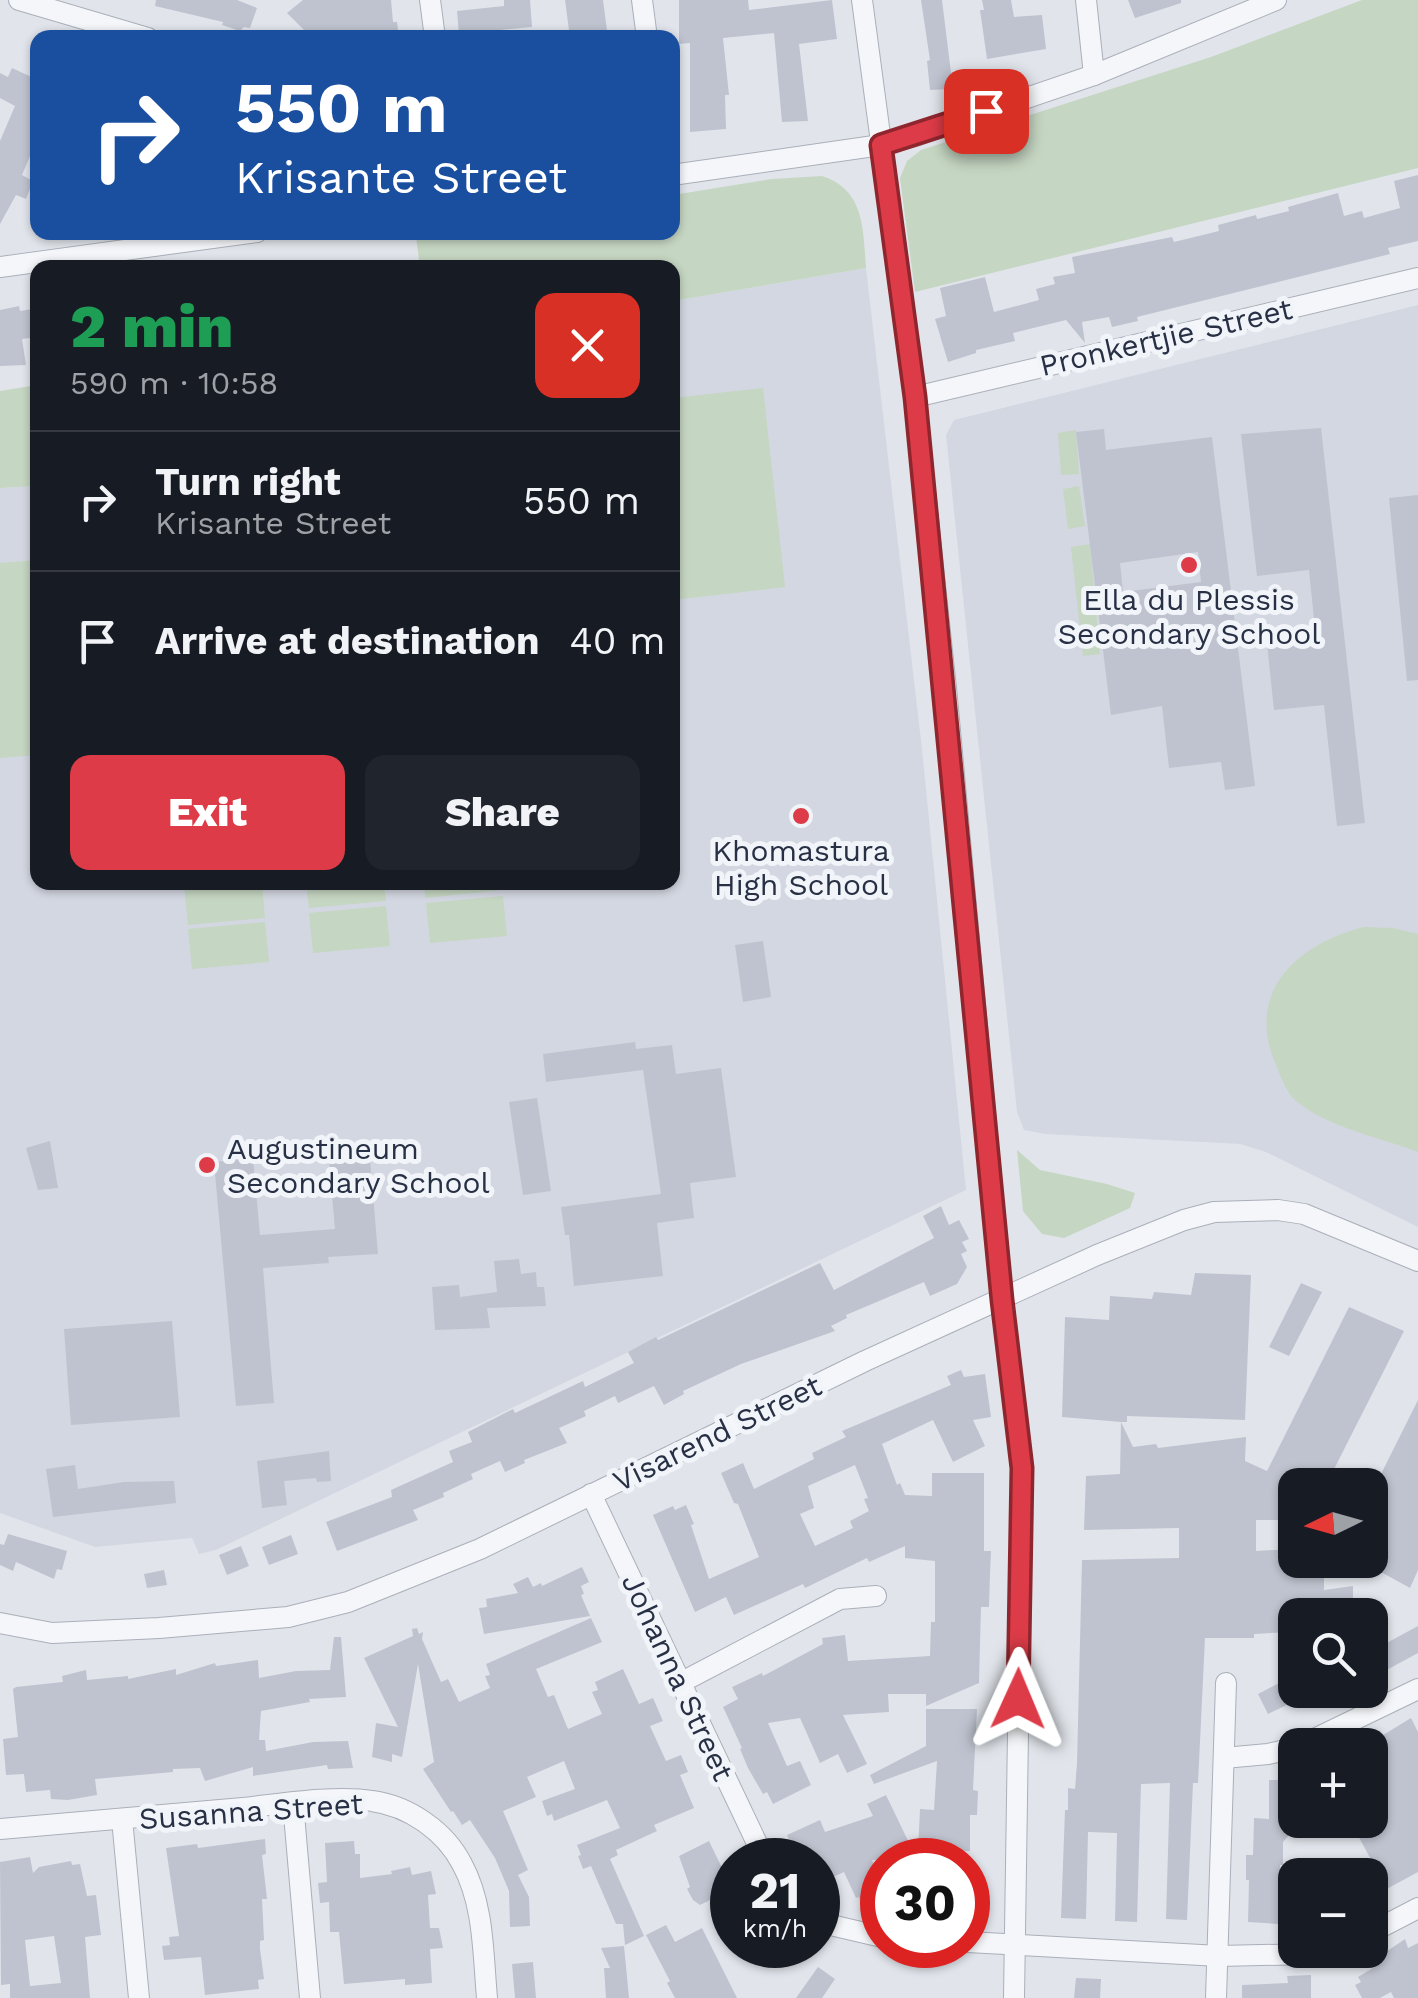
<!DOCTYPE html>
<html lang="en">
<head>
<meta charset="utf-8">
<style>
	:root { --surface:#171b24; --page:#20242c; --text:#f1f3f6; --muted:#9ea1a6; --line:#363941; --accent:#dc3b47 }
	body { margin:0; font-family:"Work Sans",sans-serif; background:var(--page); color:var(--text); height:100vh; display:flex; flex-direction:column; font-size:38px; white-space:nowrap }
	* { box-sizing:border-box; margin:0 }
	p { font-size:32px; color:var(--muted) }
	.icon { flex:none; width:55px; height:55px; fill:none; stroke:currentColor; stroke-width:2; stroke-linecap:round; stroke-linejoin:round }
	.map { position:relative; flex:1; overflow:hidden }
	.details { position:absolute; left:30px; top:260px; width:650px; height:630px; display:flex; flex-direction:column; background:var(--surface); border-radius:20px; box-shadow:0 2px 8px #0004 }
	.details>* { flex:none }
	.hud { position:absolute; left:30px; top:30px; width:650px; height:210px; border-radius:20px; box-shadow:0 2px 8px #0004; background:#1a4fa0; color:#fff; overflow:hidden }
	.needle { width:65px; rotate:265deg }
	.tools { position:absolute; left:1278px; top:1468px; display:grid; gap:20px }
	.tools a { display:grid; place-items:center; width:110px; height:110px; border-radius:20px; background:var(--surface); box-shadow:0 2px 8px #0004; font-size:50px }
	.speed { position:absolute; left:710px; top:1838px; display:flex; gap:20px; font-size:50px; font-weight:700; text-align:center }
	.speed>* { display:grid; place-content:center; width:130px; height:130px; border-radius:50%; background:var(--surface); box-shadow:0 2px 8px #0004; line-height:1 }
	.speed small { font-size:25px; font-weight:400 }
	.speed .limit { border:15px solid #d22; background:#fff; color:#111 }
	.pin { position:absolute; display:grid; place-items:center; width:85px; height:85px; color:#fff; margin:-42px; border-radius:20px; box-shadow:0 5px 15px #0006 }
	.me { position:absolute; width:110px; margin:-55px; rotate:1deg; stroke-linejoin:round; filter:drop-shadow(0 0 8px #0008) }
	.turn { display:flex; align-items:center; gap:35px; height:210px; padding:0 40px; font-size:45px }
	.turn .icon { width:130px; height:130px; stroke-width:2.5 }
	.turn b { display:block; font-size:70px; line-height:85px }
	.round { display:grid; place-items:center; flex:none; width:105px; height:105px; border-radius:20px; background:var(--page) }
	.summary { display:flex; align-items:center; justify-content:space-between; height:170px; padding:0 40px }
	h1 { font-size:60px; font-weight:800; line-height:75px; color:#1e9e55 }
	.action { display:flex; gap:20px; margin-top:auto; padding:20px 40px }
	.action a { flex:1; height:115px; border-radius:20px; background:var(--accent); color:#fff; font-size:40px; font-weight:800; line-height:115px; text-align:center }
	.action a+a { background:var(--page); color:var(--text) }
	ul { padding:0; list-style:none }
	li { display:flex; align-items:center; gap:30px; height:140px; padding:0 40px; border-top:2px solid var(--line) }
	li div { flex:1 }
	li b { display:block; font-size:38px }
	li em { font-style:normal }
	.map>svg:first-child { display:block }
	.built { fill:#d3d7e1 }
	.green { fill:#c5d6c2 }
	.building { fill:#bec3cf; fill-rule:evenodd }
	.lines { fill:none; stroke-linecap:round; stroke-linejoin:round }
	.minor-casing { stroke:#aaafb9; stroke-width:22 }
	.minor { stroke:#f5f6f9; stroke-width:20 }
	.route-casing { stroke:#8f262e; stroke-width:25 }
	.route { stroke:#dc3b47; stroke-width:18 }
	.poi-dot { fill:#dc3b47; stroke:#f1f4f8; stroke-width:4 }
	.labels { text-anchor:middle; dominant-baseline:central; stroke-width:10; stroke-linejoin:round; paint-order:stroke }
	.street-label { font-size:30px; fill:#283045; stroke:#f1f4f8 }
	.poi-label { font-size:30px; fill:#283045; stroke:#f1f4f8 }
</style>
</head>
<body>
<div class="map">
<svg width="1418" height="1998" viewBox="0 0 1418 1998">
	<rect width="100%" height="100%" fill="#e1e5eb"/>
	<g class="built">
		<polygon points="866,268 922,749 966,1190 216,1550 199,1554 192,1538 95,1547 0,1513 0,488 37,486 38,882 672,882 673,301"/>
		<polygon points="1418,305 1418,1227 1266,1152 1240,1144 1045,1134 1024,1130 1017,1112 946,435 954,420"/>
	</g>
	<g class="green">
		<polygon points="1362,0 1418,0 1418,168 915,292 900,178 907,161 921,150 1211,57"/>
		<path d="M822,176C865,190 863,229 866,268L673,301L672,268L420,267L416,237L445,232H672L673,195L772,179Z"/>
		<polygon points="37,385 37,486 0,488 0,391"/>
		<polygon points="763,388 785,587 673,600 673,398"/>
		<polygon points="1076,430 1079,474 1061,475 1058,433"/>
		<polygon points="1079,486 1085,526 1068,529 1063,489"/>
		<polygon points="1090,544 1100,654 1083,656 1071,547"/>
		<polygon points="37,560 37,755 0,758 0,563"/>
		<polygon points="209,883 262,883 265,918 188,925 184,885"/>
		<polygon points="306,883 384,883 386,901 309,908"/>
		<polygon points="424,883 502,883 503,890 425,898"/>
		<polygon points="503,896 507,936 430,943 426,903"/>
		<polygon points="386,906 390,946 313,953 309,913"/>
		<polygon points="265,922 269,962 192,969 188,929"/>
		<path d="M1364,927L1393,928L1418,934V1152C1379,1137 1329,1128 1296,1101C1285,1091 1280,1074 1274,1060C1246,989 1300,943 1364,927Z"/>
		<polygon points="1017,1150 1040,1170 1107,1184 1135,1193 1130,1208 1064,1238 1042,1234 1023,1211"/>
	</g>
	<g class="building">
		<polygon points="156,0 237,0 257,8 250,28 244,27 240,31 222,25 223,22 155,6"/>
		<polygon points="303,0 391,0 393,22 397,22 399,38 312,38 287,13"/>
		<polygon points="504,0 530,0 532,27 459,34 457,11 504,6"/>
		<polygon points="565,0 603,0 608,38 570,38"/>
		<polygon points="679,0 748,0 749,10 832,0 837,39 799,44 808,121 782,122 774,33 723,38 729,95 725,95 726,129 690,132 690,43 679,44"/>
		<polygon points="921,0 942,0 953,89 930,90 927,61 930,60"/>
		<polygon points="982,0 1011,0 1014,17 1042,15 1046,49 987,59 980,10 984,10"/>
		<polygon points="1128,0 1181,0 1181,3 1135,18"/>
		<polygon points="12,68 38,80 38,137 22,175 33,181 26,199 16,195 0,224 0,141 15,106 0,98 0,73 8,77"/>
		<polygon points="1418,175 1418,241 1388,248 1390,254 1137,317 1138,321 1112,327 1109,317 1082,322 1085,343 1066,320 1013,333 1015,341 976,350 976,353 948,362 935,319 946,316 940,288 985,277 994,312 1039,300 1036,289 1055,284 1053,277 1075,273 1072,257 1172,237 1174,242 1219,231 1218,225 1256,215 1257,219 1289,211 1288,207 1338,193 1344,216 1362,211 1364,218 1400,208 1394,181"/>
		<polygon points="19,306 20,311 38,308 38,337 22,339 26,365 0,366 0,310"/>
		<polygon points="1321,428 1365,823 1337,826 1324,705 1274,710 1267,644 1316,639 1309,570 1257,576 1241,434"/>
		<path d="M1104,429L1106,450L1212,437L1255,786L1225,790L1221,762L1169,768L1162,706L1111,715L1076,432ZM1198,552L1201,582L1123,592L1120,563Z"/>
		<polygon points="1418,495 1418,680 1407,681 1389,498"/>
		<polygon points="763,941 771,997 743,1002 735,945"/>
		<polygon points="635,1042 636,1049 672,1045 676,1074 721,1068 736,1177 690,1183 694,1218 657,1223 663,1276 574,1286 569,1235 565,1235 561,1207 661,1194 643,1070 546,1082 543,1054"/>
		<polygon points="537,1098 551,1191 523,1195 509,1102"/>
		<polygon points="50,1141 58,1188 38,1190 26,1148"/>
		<polygon points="369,1147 378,1254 328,1257 329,1263 263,1268 274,1403 236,1406 214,1162 253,1158 260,1235 335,1229 328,1150"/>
		<polygon points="941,1206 949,1225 959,1220 969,1239 962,1242 967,1251 961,1254 967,1267 957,1284 930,1296 924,1282 846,1315 847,1318 831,1326 835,1331 741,1364 683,1391 684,1394 664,1405 654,1386 618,1403 615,1396 584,1411 586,1416 559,1428 567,1443 524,1460 525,1463 505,1472 500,1461 471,1474 473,1479 443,1493 444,1497 413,1510 418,1520 337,1551 326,1522 392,1497 391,1490 453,1462 449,1451 472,1442 468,1432 513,1409 515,1413 583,1381 585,1387 634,1363 628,1352 656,1337 658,1340 820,1263 834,1290 934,1238 923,1216"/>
		<polygon points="519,1259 521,1274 536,1272 537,1287 544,1287 546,1306 487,1308 490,1328 435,1330 432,1287 459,1285 460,1297 497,1292 494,1261"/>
		<polygon points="1195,1273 1251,1275 1245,1420 1127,1416 1127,1422 1121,1422 1133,1447 1156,1444 1158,1448 1246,1437 1245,1461 1267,1471 1349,1307 1404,1331 1326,1485 1295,1485 1295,1529 1281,1520 1256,1520 1256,1551 1290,1549 1290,1572 1324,1568 1324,1590 1353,1586 1353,1609 1322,1611 1322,1615 1290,1615 1290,1632 1254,1634 1254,1638 1205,1638 1198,1783 1193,1783 1187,1920 1166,1919 1170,1783 1141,1784 1137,1922 1115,1921 1117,1833 1088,1832 1086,1919 1061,1918 1065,1810 1068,1810 1068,1788 1075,1789 1077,1763 1082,1560 1179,1558 1179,1528 1084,1530 1086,1476 1120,1474 1121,1422 1062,1417 1065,1317 1109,1320 1110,1296 1152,1299 1154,1292 1191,1295"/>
		<polygon points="1301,1283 1322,1292 1289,1356 1269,1347"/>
		<polygon points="172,1321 180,1417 71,1425 64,1329"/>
		<path d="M961,1370L964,1377L985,1374L991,1417L973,1420L985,1446L953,1462L933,1420L882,1444L897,1485L900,1483L905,1495L932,1496V1473H984V1551H991L990,1574L989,1607H981L979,1683L926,1706V1694H888L889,1712L843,1715L867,1764L847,1773L838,1754L820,1763L800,1718L768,1723L787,1766L800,1761L811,1785L773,1804L767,1792L763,1794L748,1768L740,1749L742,1748L723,1707L738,1699L732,1687L762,1673L763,1676L823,1644L822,1638L845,1635L848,1661L930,1656L931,1622H935V1561L905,1558V1546L869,1562L867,1558L805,1588L803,1584L734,1615L726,1597L695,1612L653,1515L673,1506L675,1510L686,1505L694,1524L691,1525L709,1579L759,1557L738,1504L734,1503L721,1473L743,1463L754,1489L814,1459L812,1453L846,1437L842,1431L951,1385L947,1376ZM855,1465L868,1498L864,1499L869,1511L850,1521L853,1528L815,1546L800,1514L814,1508L808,1486Z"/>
		<polygon points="1418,1400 1418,1570 1410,1588 1370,1566 1370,1496"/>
		<polygon points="329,1451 331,1481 317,1482 316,1478 284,1481 287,1505 262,1508 257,1461"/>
		<polygon points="75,1465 78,1489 124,1482 174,1481 176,1503 53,1517 46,1469"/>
		<polygon points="8,1534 67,1551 62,1570 57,1569 54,1579 16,1562 13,1571 0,1565 0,1544 4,1545"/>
		<polygon points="291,1535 298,1554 269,1565 262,1547"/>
		<polygon points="241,1546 249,1566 227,1575 219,1555"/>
		<polygon points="582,1567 589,1582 581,1586 584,1594 581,1595 590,1616 484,1634 479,1608 487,1607 486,1599 518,1593 513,1584 528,1577 533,1587 541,1583 542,1586"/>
		<polygon points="164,1570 167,1585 147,1588 144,1574"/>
		<polygon points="591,1618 602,1642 536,1669 548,1697 554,1695 568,1729 602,1714 592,1692 598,1690 595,1682 623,1669 639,1704 653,1698 663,1721 650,1726 666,1761 681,1755 688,1772 680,1775 694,1808 654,1825 657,1831 616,1850 618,1855 610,1859 644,1936 625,1945 623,1924 616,1924 591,1866 583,1869 578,1856 581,1855 577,1845 620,1828 607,1800 554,1821 552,1814 547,1816 542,1801 575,1789 564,1761 527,1777 536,1797 503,1811 528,1870 518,1875 529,1897 530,1926 510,1927 509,1891 495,1858 470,1820 462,1825 453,1811 451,1812 423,1769 434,1762 418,1664 402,1757 392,1754 392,1762 372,1757 376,1723 398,1727 364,1658 413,1636 412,1629 417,1628 419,1634 423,1632 422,1639 441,1682 448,1679 459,1702 490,1688 485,1676 490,1675 486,1664"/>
		<polygon points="1418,1626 1418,1653 1370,1679 1370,1652"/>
		<polygon points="334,1637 341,1637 346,1697 309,1699 310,1702 261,1711 259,1740 265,1740 266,1751 313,1742 348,1741 353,1768 328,1769 327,1765 253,1776 253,1767 205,1781 200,1768 173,1769 173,1772 95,1779 97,1795 68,1800 51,1799 50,1790 26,1792 24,1774 6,1775 3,1739 18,1737 13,1689 16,1687 63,1682 62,1676 86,1670 87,1680 128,1676 128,1679 176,1669 176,1675 215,1663 216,1666 258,1660 259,1678 296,1671 330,1670"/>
		<polygon points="1295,1675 1295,1701 1268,1714 1258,1694"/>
		<polygon points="926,1709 977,1709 973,1790 978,1791 977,1815 970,1815 970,1851 918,1851 920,1809 934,1810 937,1761 874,1784 870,1775 926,1746"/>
		<polygon points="1411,1718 1418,1732 1418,1872 1370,1898 1370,1870 1375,1867 1355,1830 1383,1814 1371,1793 1375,1791 1370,1781 1370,1743"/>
		<polygon points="1269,1780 1292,1780 1289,1835 1283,1842 1283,1865 1280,1865 1280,1900 1295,1901 1294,1925 1248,1922 1249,1880 1246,1880 1246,1855 1253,1855 1254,1818 1269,1819"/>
		<polygon points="886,1795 912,1849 913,1859 872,1860 882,1883 882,1919 864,1918 859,1897 856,1898 844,1872 824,1881 818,1860 799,1860 787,1835 820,1820 825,1832 873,1816 867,1804"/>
		<polygon points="265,1839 266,1854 262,1855 267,1899 262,1899 264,1940 260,1941 260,1949 264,1979 258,1980 259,1989 205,1995 201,1957 164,1960 162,1946 170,1945 169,1937 179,1936 166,1848 197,1844 198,1848"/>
		<polygon points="354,1841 355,1854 360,1854 360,1878 392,1874 391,1871 410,1867 412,1875 431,1871 436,1894 428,1895 430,1928 439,1928 443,1948 430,1949 432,1983 405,1985 405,1979 344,1984 339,1932 330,1932 329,1902 320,1903 318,1883 327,1882 325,1843"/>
		<polygon points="709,1841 723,1870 732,1865 732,1889 700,1905 693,1900 687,1889 690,1887 679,1856"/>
		<path d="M30,1857L33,1873L39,1867L71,1861L72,1865L80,1864L87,1896L96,1895L101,1935L85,1937L90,1998H10V1984L1,1985L0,1862ZM54,1936L61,1983L30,1986L25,1940Z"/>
		<polygon points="666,1925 675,1942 702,1928 737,1998 675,1998 667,1983 670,1981 646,1935"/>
		<polygon points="1405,1939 1408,1948 1418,1943 1418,1998 1394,1998 1391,1992 1380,1998 1362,1998 1355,1985 1361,1982 1358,1977 1383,1962 1380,1956"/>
		<polygon points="624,1946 629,1998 606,1998 604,1968 610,1968 601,1948"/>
		<polygon points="533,1962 536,1998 515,1998 512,1964"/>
		<polygon points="818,1967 835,1979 822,1998 796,1998"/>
		<polygon points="1311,1975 1311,1998 1242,1998 1242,1985 1288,1983 1287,1976"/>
		<polygon points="1076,1978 1101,1979 1100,1998 1074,1998"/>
	</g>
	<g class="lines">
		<g class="minor-casing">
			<g id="minor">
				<polyline points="19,0 148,38"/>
				<polyline points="430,0 435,38"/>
				<polyline points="642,0 647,38"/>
				<polyline points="862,0 915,397 947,698 1002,1300 1022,1468 1014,1998"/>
				<polyline points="1086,0 1094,75"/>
				<polyline points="672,175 881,145 915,136 1094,75 1276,0"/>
				<polyline points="0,267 257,232"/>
				<polyline points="915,397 1418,278"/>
				<polyline points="591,1494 765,1860"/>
				<polyline points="0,1623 52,1633 159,1628 288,1617 348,1602 480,1549 865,1361 1097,1255 1184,1220 1214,1212 1278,1210 1304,1214 1418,1261"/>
				<polyline points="680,1683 840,1599 876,1596"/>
				<polyline points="1302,1745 1418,1689"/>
				<polyline points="1224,1758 1268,1754 1295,1748"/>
				<polyline points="293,1803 310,1998"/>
				<polyline points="122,1819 139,1998"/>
				<path d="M0,1829C81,1822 162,1815 243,1808C280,1804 336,1795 372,1801C409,1806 445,1831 462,1864C484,1904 483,1954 487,1998"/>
				<polyline points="818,1915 835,1926 882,1937"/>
				<polyline points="1370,1933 1418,1908"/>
				<polyline points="968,1942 1219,1956 1310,1954 1333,1950"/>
				<polyline points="1216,1998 1226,1683"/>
			</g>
		</g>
		<use href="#minor" class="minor"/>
	</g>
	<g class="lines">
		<g class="route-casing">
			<polyline id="route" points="986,111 881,145 915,397 1002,1300 1022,1468 1018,1699"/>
		</g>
		<use href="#route" class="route"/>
	</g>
	<g class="poi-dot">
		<circle cx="1189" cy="565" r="10"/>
		<circle cx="801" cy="816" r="10"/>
		<circle cx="207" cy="1165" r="10"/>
	</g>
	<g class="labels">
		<g class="street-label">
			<text transform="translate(1166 337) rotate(-13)">Pronkertjie Street</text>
			<text transform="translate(717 1433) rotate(-26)">Visarend Street</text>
			<text transform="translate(678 1677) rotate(65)">Johanna Street</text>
			<text transform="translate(251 1811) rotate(-4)">Susanna Street</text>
		</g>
		<g class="poi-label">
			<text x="1189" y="599">Ella du Plessis<tspan x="1189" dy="34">Secondary School</tspan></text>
			<text x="801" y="850">Khomastura<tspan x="801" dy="34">High School</tspan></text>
			<text x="227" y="1148" text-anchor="start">Augustineum<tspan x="227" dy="34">Secondary School</tspan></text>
		</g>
	</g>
</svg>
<div class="tools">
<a><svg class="needle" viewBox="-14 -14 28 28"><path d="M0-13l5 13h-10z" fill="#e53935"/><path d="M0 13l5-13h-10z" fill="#9ea1a6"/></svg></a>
<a><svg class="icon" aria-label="search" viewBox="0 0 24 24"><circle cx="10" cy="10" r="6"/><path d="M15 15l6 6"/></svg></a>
<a>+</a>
<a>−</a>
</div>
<div class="speed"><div>21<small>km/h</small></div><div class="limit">30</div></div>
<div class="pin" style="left:986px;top:111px;background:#d93025"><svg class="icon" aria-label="arrive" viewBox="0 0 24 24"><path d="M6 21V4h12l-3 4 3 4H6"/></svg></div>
<svg class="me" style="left:1018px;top:1699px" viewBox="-20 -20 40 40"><path d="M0-17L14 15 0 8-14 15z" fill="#dc3b47" stroke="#fff" stroke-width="4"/></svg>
<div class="hud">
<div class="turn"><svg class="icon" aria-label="right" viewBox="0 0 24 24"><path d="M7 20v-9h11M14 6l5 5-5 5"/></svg><div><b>550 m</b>Krisante Street</div></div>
</div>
<section class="details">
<div class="summary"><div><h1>2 min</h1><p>590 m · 10:58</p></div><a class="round" style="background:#d93025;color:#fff"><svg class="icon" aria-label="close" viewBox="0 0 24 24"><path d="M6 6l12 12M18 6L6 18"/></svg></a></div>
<ul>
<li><svg class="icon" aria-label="right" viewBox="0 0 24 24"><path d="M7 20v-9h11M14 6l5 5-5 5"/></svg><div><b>Turn right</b><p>Krisante Street</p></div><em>550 m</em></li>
<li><svg class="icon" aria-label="arrive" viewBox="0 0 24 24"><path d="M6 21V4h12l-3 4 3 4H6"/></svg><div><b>Arrive at destination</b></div><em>40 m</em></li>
</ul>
<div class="action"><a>Exit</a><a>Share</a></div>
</section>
</div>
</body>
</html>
